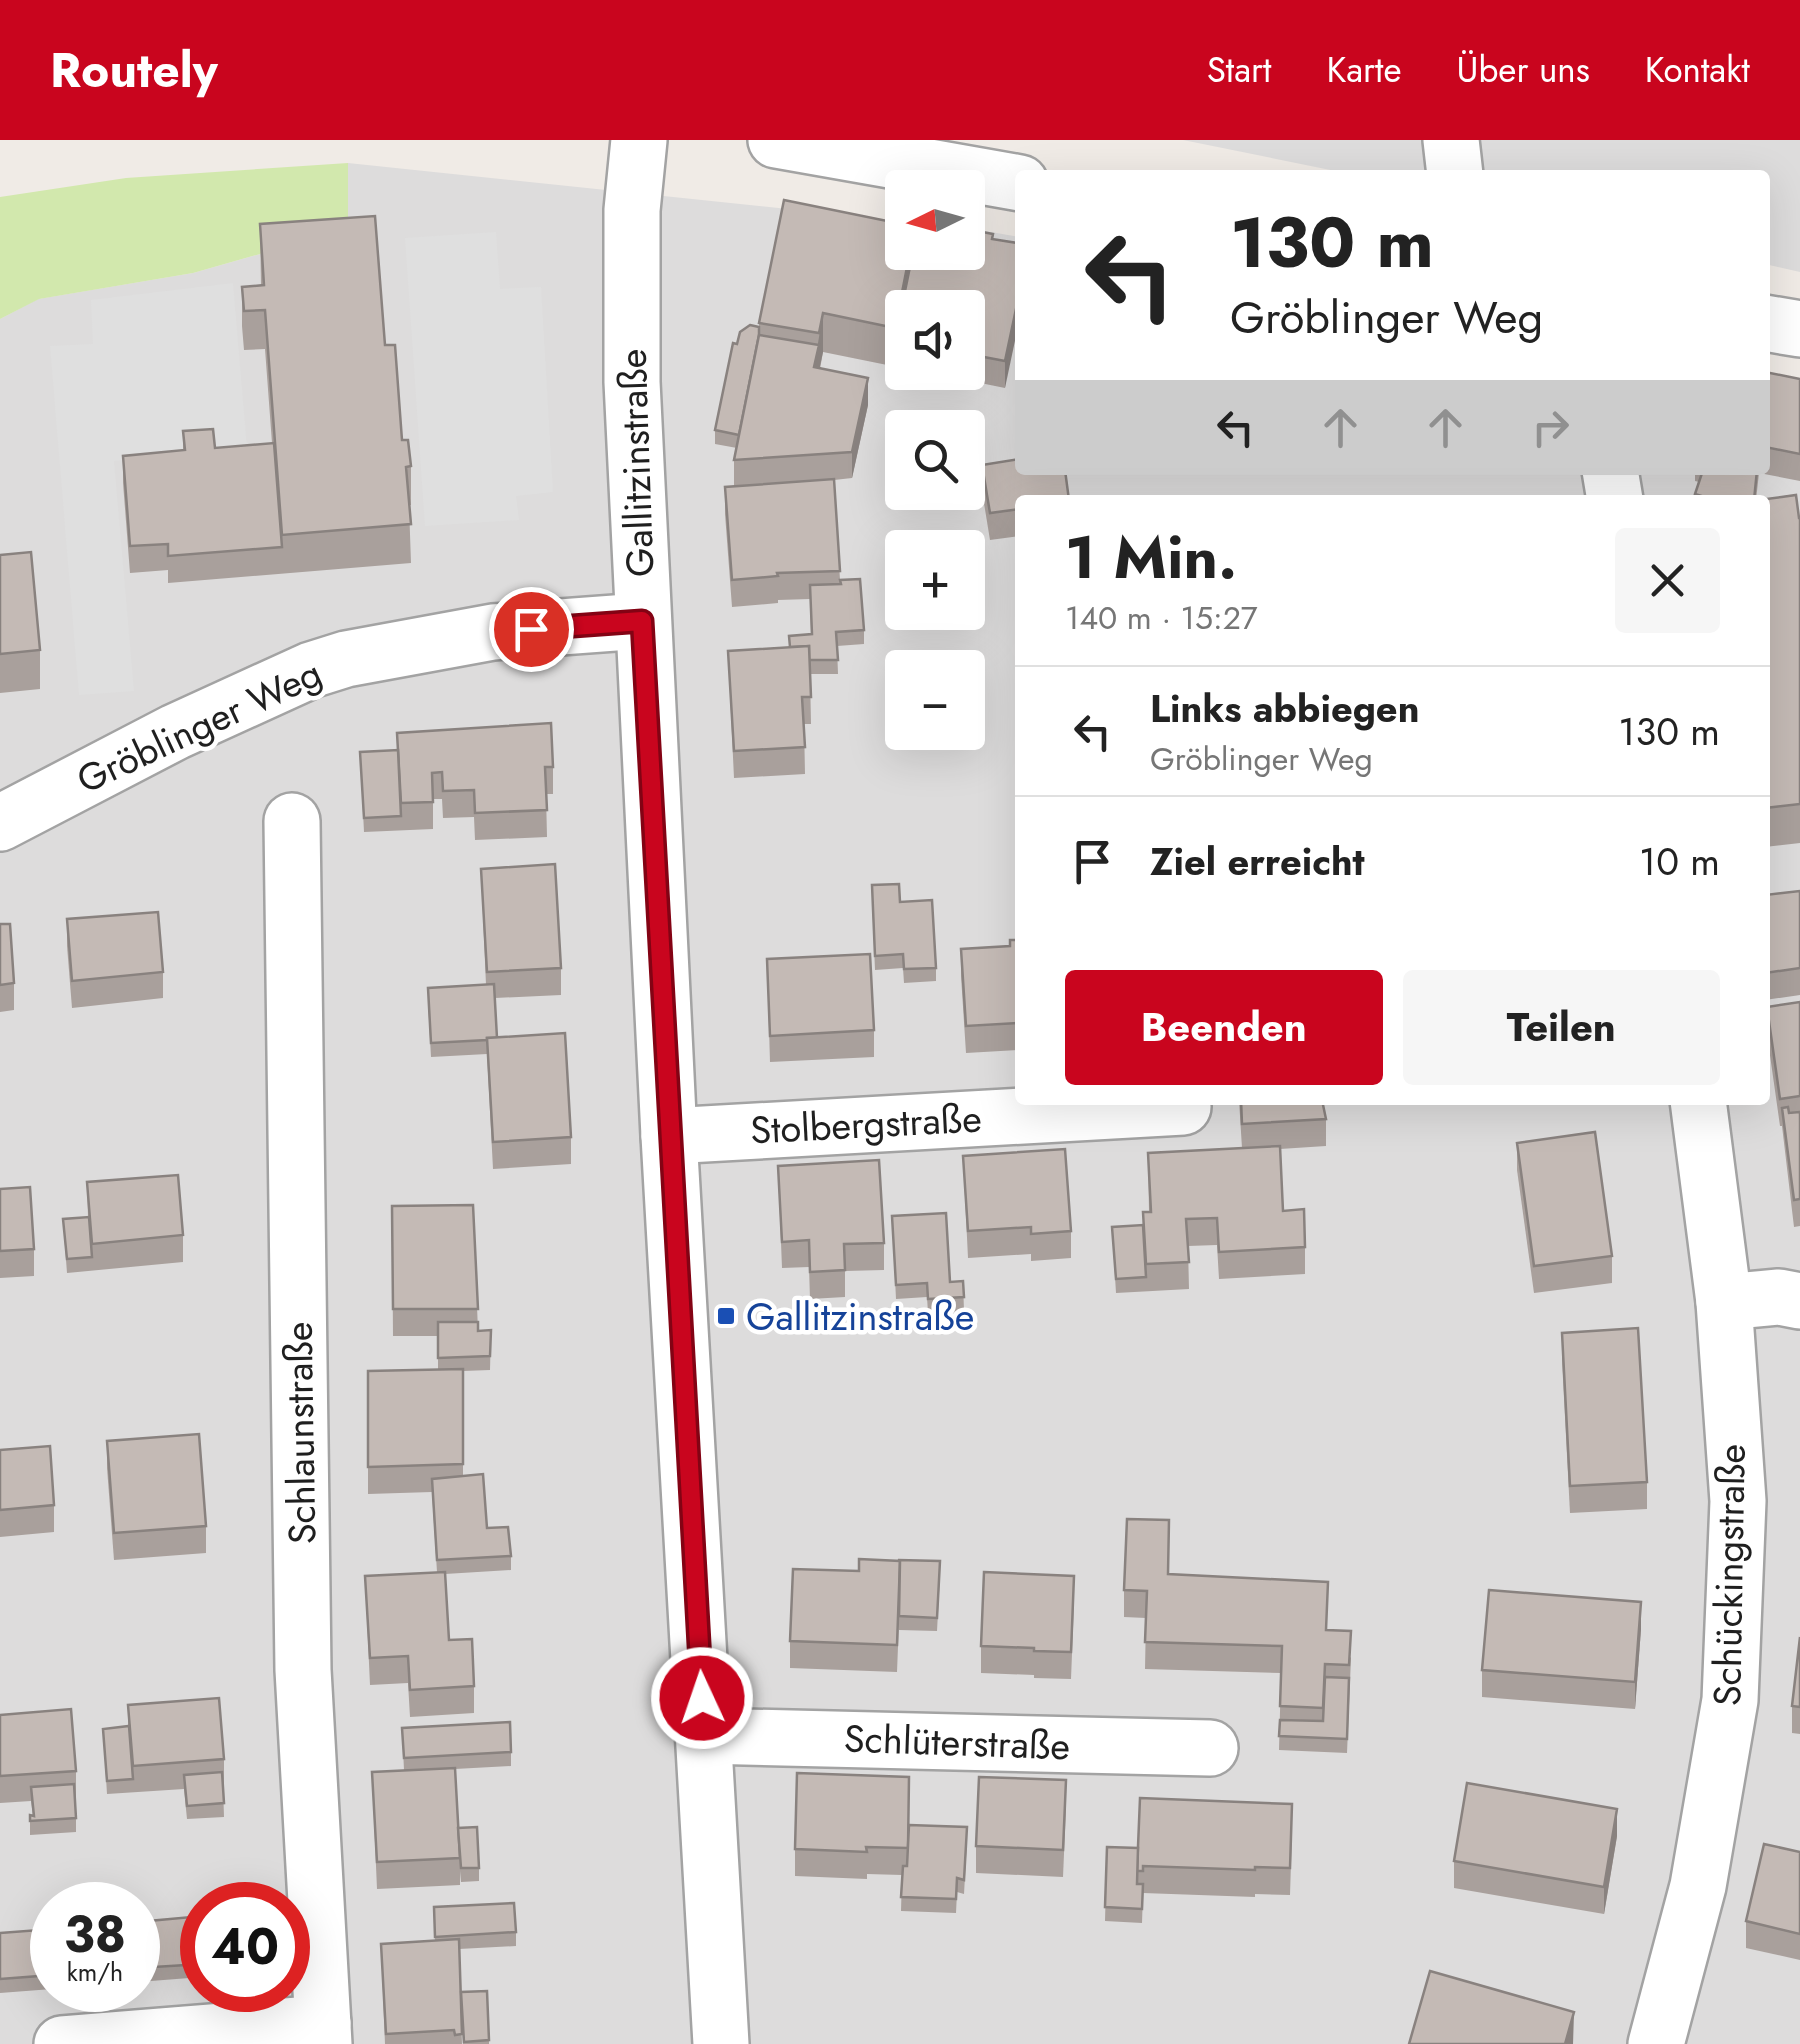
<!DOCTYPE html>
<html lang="de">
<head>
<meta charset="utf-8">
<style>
	:root { --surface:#fff; --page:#f6f6f6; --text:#222; --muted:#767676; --line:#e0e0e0; --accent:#c9051e }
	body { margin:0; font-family:Jost,sans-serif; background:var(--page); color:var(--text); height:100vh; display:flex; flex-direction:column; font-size:38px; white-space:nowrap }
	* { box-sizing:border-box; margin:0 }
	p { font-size:32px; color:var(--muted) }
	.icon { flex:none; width:55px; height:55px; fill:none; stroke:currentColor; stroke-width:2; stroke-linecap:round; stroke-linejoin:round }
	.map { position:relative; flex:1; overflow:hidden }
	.panel { position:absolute; left:1015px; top:355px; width:755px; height:610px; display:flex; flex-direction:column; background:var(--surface); border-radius:10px; box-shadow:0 10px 40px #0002 }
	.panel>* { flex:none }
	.hud { position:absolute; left:1015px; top:30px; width:755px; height:305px; border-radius:10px; box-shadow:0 10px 40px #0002; background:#fff; color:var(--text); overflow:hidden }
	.needle { width:65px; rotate:265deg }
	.tools { position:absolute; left:885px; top:30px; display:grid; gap:20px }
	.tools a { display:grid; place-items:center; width:100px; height:100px; border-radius:10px; background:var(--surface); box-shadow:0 10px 40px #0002; font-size:50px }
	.speed { position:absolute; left:30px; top:1742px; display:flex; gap:20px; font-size:50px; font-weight:700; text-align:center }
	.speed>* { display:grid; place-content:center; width:130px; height:130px; border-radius:50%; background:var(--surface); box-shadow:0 10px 40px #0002; line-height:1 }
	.speed small { font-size:25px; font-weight:400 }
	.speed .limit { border:15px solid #d22; background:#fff; color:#111 }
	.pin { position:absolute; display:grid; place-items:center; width:85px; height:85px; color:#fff; margin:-42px; border:5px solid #fff; border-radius:50%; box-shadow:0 2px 10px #0007 }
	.me { position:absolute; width:110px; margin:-55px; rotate:357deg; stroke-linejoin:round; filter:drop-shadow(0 0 8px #0008) }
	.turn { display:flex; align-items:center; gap:35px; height:210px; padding:0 50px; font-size:45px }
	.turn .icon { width:130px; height:130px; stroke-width:2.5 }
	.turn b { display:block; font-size:70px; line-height:85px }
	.lanes { display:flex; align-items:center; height:95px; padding:0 50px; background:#0003; justify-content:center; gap:50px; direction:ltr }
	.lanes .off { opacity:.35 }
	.round { display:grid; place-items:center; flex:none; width:105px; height:105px; border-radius:10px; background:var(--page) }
	.head { display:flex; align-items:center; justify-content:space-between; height:170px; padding:0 50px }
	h1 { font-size:60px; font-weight:700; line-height:75px }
	.cta { display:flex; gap:20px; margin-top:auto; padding:20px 50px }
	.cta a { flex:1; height:115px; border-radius:10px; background:var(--accent); color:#fff; font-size:40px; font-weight:700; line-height:115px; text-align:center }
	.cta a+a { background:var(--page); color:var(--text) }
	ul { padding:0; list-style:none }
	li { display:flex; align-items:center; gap:30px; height:130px; padding:0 50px; border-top:2px solid var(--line) }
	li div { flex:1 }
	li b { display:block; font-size:38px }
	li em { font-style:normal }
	header { display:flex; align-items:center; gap:60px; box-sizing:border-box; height:140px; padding:0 50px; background:var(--accent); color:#fff }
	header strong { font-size:48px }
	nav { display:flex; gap:55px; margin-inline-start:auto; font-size:35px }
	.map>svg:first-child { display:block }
	.residential { fill:#dddcdc; fill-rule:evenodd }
	.grass { fill:#d2e8ad }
	.parking { fill:#dfdfdf }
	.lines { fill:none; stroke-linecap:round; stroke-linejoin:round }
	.minor-casing { stroke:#a3a3a3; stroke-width:60 }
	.minor { stroke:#fff; stroke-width:55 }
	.wall { fill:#a9a09c }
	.shaded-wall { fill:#89827f }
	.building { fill:#c4bab5; stroke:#89827f; stroke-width:2.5 }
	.route-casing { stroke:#830314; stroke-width:25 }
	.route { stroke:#c9051e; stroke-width:18 }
	.transit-dot { fill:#1a4fb4; stroke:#fff; stroke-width:4 }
	.labels { text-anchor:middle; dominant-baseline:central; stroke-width:9; stroke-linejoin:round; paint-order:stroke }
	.street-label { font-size:38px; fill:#1f1f1f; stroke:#fff }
	.transit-label { font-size:38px; fill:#164399; stroke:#fff; text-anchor:start }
</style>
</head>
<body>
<header>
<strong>Routely</strong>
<nav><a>Start</a><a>Karte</a><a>Über uns</a><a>Kontakt</a></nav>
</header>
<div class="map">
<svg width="1800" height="1904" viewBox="0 0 1800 1904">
	<rect width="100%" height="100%" fill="#f0ebe6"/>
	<g class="residential">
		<polygon points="1183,0 1800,0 1800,132 1765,124 1765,35 1355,35"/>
		<path d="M348,23L902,81V112H968V88L1020,97V330H1765L1800,254V1904H0V179L38,159L193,133L348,89ZM902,168H968V232H902ZM902,288H968V352H902ZM1020,360H1765V960H1020ZM902,408H968V472H902ZM902,528H968V592H902ZM52,1765H138V1850H52ZM202,1765H288V1850H202Z"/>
	</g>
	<polygon class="grass" points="348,23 348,89 193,133 39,159 0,179 0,57 126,38"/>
	<g class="parking">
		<polygon points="496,92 500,149 541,147 553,352 516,356 519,380 425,386 405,98"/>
		<polygon points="233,143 247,308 114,321 134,551 79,555 50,206 93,204 91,160"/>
	</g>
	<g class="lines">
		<g class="minor-casing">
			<g id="minor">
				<polyline points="639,0 632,70 632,242 669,996 721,1904"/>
				<polyline points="776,0 1020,43"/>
				<polyline points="1451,0 1455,35"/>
				<polyline points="1765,183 1800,189"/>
				<polyline points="1610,330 1615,360"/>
				<polyline points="292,681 303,1530 324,1904"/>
				<polyline points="0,683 175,592 311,530 346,519 493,492 642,481"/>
				<polyline points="669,996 1183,967"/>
				<polyline points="1724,1162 1779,1157 1800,1161"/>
				<polyline points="704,1596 1210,1608"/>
				<polyline points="62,1904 323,1883"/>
				<polyline points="1656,1904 1698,1746 1730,1560 1738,1361 1724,1162 1698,960"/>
			</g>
		</g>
		<use href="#minor" class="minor"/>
	</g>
	<g class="wall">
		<polygon points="260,84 385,205 402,300 411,326 411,365 409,365 411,423 168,443 168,430 130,433 123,343 123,316 183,311 183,291 215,308 272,303 265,209 244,210 242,186 242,147 261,145"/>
		<polygon points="993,99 1017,103 1005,248 926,232 968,232 968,168 902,168 902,228 823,212 820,229 868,265 852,338 834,340 840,440 864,490 864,504 837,506 838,534 810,534 811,584 804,584 805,634 734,638 728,511 789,507 811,494 810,459 778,460 778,463 732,467 725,374 725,347 734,346 734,320 737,308 715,304 715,290 737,204 759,187 759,183 902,112"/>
		<polygon points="1765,232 1800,239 1800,341 1759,333 1756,360 1695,360 1699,342 1695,341 1695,330 1765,330"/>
		<polygon points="982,325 1020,360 1020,396 990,400 982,351"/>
		<polygon points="1765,360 1800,378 1800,703 1765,707"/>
		<polygon points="0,415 40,510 40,549 0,553"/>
		<polygon points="360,612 553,627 553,654 546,654 547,697 475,700 474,677 443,678 442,659 433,659 433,689 364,692"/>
		<polygon points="481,729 561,828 561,855 495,858 497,898 571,997 571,1024 493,1029 487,914 431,917 428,862 486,845"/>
		<polygon points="1800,751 1800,855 1765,860 1765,755"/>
		<polygon points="872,759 900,762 936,828 936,841 904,843 903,828 875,830"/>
		<polygon points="67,779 163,832 163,858 72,868 67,806"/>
		<polygon points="0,784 14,843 14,870 0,872"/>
		<polygon points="1020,800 1020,910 966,913 961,836 961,809 1010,806"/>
		<polygon points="767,819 874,890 874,917 770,922"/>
		<polygon points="1800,862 1800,1086 1794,1087 1782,986 1780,986 1767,894 1767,867"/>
		<polygon points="1239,960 1322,960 1326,979 1326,1006 1280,1009 1283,1071 1305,1107 1305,1134 1219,1139 1217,1105 1188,1106 1189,1149 1116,1153 1112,1087 1143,1085 1149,1072 1148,1013 1242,1008"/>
		<polygon points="1517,1003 1612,1116 1612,1143 1534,1153 1517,1030"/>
		<polygon points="963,1016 1071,1091 1071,1118 1031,1121 1031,1114 968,1118"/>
		<polygon points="778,1026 884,1103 884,1130 845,1131 845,1157 810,1159 809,1127 782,1128"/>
		<polygon points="87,1042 183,1095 183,1122 67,1133 63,1079 88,1077"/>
		<polygon points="0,1049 34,1109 34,1136 0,1138"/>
		<polygon points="473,1065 478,1191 491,1190 490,1230 463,1231 463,1335 487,1388 511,1416 511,1430 445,1434 449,1500 474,1546 474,1573 410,1577 408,1543 370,1545 365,1436 437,1432 432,1352 368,1354 368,1231 438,1229 438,1196 393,1196 392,1066"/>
		<polygon points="892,1076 950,1142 963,1141 964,1171 928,1173 927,1157 896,1159"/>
		<polygon points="1562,1193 1647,1342 1647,1369 1570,1373 1562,1220"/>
		<polygon points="107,1301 206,1386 206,1413 114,1420 107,1328"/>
		<polygon points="0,1310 54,1365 54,1392 0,1397"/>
		<polygon points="1168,1434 1327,1490 1351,1518 1347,1613 1279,1610 1281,1533 1145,1529 1146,1478 1124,1477 1124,1450"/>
		<polygon points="940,1435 937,1491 899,1490 899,1481 897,1532 790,1528 790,1501"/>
		<polygon points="1074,1463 1071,1539 1034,1538 1034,1535 981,1533 981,1506"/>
		<polygon points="1641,1489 1635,1569 1482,1557 1482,1530"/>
		<polygon points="1800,1497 1800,1594 1792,1593 1792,1566"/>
		<polygon points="128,1565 224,1619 224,1646 223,1646 224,1677 187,1679 184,1649 107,1654 103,1589 128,1586"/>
		<polygon points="0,1575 76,1631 76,1692 30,1695 30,1675 33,1676 31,1661 0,1663"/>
		<polygon points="402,1588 511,1612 511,1626 455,1629 459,1688 479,1728 479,1741 461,1742 460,1731 460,1745 377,1749 372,1632 404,1630"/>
		<polygon points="1066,1667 1063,1737 976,1733 976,1706"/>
		<polygon points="1292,1691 1290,1755 1255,1754 1255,1757 1143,1753 1142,1783 1105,1781 1107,1707 1138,1708"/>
		<polygon points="1617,1696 1604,1774 1454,1748 1454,1721"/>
		<polygon points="967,1700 964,1754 957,1752 956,1773 901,1771 902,1735 867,1734 867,1739 795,1736 795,1709"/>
		<polygon points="1800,1712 1800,1820 1746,1808 1746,1781"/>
		<polygon points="434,1767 516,1792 516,1806 459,1809 462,1904 385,1904 381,1804 435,1801"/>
		<polygon points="202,1776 202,1837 138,1842 138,1782"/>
		<polygon points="52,1789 52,1849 0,1853 0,1793"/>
		<polygon points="461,1852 489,1900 489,1904 463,1904"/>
	</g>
	<g class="shaded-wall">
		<polygon points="910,112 915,112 895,200 895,188"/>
		<polygon points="1020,150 1020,177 1005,248 1005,221"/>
		<polygon points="823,173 823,212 814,254 814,227"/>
		<polygon points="868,238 868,265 852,338 852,312"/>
		<polygon points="1641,1462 1641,1489 1635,1569 1635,1542"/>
		<polygon points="1617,1669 1617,1696 1604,1774 1604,1747"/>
		<polygon points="1574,1872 1573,1904 1565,1904"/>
	</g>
	<g class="building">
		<polygon points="784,60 902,84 902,112 910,112 895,188 823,173 819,193 759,183"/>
		<polygon points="375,76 385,205 395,205 402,300 408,300 411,326 406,327 411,384 282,395 265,170 244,171 242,147 264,145 260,84"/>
		<polygon points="972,90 993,94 992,99 1017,103 1020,109 1020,150 1005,221 968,214 968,168 902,168 902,201 895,200 913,112 968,112 968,98 970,99"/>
		<polygon points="750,185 759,187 759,195 739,295 715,290 733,203 737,204 740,192"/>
		<polygon points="759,195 819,205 814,227 868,238 852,312 734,320"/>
		<polygon points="1765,232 1800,239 1800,314 1765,307"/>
		<polygon points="213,289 215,308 274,303 282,407 168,416 168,404 130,406 123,316 185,310 183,291"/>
		<polygon points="1020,319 1020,330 1065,330 1069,360 1020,360 1020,369 990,373 982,325"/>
		<polygon points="1703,330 1757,330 1754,360 1704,360 1705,357 1695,354"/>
		<polygon points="834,339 840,431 777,433 778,436 732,440 725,347"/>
		<polygon points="1796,355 1799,378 1800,378 1800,664 1765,668 1765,360 1759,360"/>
		<polygon points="31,412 40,510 0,514 0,415"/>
		<polygon points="860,439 864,490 836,492 838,520 809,520 809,506 790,507 789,496 812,494 810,445 841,444 840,440"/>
		<polygon points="809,506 811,557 802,557 805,607 734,611 728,511"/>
		<polygon points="551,583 553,627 545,627 547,670 475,673 474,650 443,651 442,632 432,633 433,662 401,663 397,593"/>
		<polygon points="398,610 401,676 364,678 360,612"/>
		<polygon points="555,724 561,828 487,832 481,729"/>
		<polygon points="899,744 900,762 932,760 936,828 904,829 903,814 875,816 872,745"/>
		<polygon points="1800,751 1800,828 1765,833 1765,755"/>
		<polygon points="158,772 163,832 72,841 67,779"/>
		<polygon points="0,784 10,784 14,843 0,845"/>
		<polygon points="1010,800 1020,800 1020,883 966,886 961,809 1010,806"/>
		<polygon points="870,814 874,890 770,896 767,819"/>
		<polygon points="494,844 497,898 487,898 487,900 431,903 428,848"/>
		<polygon points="1800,862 1800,956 1780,959 1767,867"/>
		<polygon points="565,893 571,997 493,1002 487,898"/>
		<polygon points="1241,960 1322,960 1326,979 1242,984"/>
		<polygon points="1788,967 1789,973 1800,972 1800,1059 1794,1060 1782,968"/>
		<polygon points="1595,992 1612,1116 1534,1126 1517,1003"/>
		<polygon points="1280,1006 1283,1071 1304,1069 1305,1107 1219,1112 1217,1078 1186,1079 1189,1122 1146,1124 1143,1072 1151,1072 1148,1013"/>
		<polygon points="1065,1009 1071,1091 1031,1094 1031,1087 968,1091 963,1016"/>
		<polygon points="879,1020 884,1103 844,1104 845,1130 810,1132 809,1100 782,1102 778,1026"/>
		<polygon points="178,1035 183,1095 92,1104 87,1042"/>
		<polygon points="30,1047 34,1109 0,1111 0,1049"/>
		<polygon points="473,1065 478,1169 393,1169 392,1066"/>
		<polygon points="946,1073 950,1142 963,1141 964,1157 928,1159 927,1143 896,1145 892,1076"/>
		<polygon points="89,1077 92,1117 67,1119 63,1079"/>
		<polygon points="1143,1085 1146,1137 1116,1139 1112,1087"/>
		<polygon points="438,1182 478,1182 478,1191 491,1190 490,1216 438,1218"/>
		<polygon points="1638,1188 1647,1342 1570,1346 1562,1193"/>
		<polygon points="463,1229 463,1324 368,1327 368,1231"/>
		<polygon points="199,1294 206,1386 114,1393 107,1301"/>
		<polygon points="50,1306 54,1365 0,1370 0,1310"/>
		<polygon points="483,1334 487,1388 508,1387 511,1416 437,1420 432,1339"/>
		<polygon points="1127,1379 1169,1380 1168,1434 1328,1442 1326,1490 1351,1491 1349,1525 1325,1524 1323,1568 1280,1566 1282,1506 1145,1502 1147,1451 1124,1450"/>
		<polygon points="859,1419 900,1421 897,1505 790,1501 793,1429 859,1431"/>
		<polygon points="898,1420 940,1421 937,1478 899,1476 900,1421"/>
		<polygon points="445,1432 449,1500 472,1499 474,1546 410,1550 408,1516 370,1518 365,1436"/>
		<polygon points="984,1432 1074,1436 1071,1512 1034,1511 1034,1508 981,1506"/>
		<polygon points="1489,1450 1641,1462 1635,1542 1482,1530"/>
		<polygon points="1800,1497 1800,1567 1792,1566"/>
		<polygon points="1325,1537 1349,1538 1347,1599 1279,1596 1280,1580 1323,1581"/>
		<polygon points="219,1558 224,1619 133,1626 128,1565"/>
		<polygon points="71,1569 76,1631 0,1636 0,1575"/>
		<polygon points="510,1582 511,1612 404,1618 402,1588"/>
		<polygon points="129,1586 133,1639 107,1641 103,1589"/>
		<polygon points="455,1628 460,1718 377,1722 372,1632"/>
		<polygon points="222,1632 224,1663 187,1666 184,1635"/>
		<polygon points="797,1633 909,1637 908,1708 866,1707 867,1712 795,1709"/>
		<polygon points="979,1637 1066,1640 1063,1710 976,1706"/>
		<polygon points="1467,1643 1617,1669 1604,1747 1454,1721"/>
		<polygon points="74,1644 76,1678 30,1681 30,1675 34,1676 31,1647"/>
		<polygon points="1140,1658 1292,1664 1290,1728 1255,1727 1255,1730 1143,1726 1143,1731 1137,1731"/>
		<polygon points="909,1685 967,1687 964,1740 957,1738 956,1759 901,1757 903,1726 907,1726"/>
		<polygon points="477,1687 479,1728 461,1728 458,1688"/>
		<polygon points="1764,1704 1800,1712 1800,1794 1746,1781"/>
		<polygon points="1107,1707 1138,1708 1137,1744 1143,1744 1142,1769 1105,1767"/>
		<polygon points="514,1763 516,1792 435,1797 434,1767"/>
		<polygon points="202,1776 202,1824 138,1828 138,1782"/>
		<polygon points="52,1789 52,1835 0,1839 0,1793"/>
		<polygon points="459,1799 462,1894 455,1895 454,1890 386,1894 381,1804"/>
		<polygon points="1430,1831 1574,1872 1565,1904 1409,1904"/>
		<polygon points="487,1851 489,1900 464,1902 461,1852"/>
	</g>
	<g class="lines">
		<g class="route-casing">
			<polyline id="route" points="531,489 642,481 702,1558"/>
		</g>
		<use href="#route" class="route"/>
	</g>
	<rect class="transit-dot" x="716" y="1166" width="20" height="20" rx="5"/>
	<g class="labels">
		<g class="street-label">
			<text transform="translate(636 323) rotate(-92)">Gallitzinstraße</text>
			<text transform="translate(199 586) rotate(-25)">Gröblinger Weg</text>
			<text transform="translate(866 984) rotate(-3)">Stolbergstraße</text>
			<text transform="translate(300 1293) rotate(-91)">Schlaunstraße</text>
			<text transform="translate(1729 1435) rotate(-89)">Schückingstraße</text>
			<text transform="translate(957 1602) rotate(2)">Schlüterstraße</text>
		</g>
		<g class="transit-label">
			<text x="746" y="1176">Gallitzinstraße</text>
		</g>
	</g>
</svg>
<div class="tools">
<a><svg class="needle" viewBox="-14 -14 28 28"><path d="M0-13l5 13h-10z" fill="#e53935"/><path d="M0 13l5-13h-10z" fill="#767676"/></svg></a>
<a><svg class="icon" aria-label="sound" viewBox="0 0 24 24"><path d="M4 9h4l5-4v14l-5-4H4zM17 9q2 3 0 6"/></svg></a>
<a><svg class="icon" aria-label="search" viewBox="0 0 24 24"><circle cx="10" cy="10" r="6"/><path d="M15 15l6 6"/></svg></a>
<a>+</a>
<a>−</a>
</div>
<div class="speed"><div>38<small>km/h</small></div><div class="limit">40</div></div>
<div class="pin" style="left:531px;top:489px;background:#d93025"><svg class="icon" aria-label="arrive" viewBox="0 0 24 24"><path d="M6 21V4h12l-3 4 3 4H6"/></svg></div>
<svg class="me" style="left:702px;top:1558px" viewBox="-20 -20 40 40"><circle r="17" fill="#c9051e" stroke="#fff" stroke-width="3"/><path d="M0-11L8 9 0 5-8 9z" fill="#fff"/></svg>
<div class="hud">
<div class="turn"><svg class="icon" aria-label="left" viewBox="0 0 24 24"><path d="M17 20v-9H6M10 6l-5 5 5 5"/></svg><div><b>130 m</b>Gröblinger Weg</div></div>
<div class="lanes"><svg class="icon" aria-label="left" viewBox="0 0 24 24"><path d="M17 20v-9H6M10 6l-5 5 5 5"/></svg><svg class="icon off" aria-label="ahead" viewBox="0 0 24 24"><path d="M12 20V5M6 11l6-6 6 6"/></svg><svg class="icon off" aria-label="ahead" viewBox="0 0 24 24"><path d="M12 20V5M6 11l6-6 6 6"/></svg><svg class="icon off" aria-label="right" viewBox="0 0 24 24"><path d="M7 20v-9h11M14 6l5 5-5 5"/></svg></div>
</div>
<section class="panel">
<div class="head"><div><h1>1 Min.</h1><p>140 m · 15:27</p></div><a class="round"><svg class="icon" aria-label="close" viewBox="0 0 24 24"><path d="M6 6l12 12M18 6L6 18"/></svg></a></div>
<ul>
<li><svg class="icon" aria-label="left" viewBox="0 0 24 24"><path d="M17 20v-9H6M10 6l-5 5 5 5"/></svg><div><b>Links abbiegen</b><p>Gröblinger Weg</p></div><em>130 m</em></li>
<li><svg class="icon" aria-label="arrive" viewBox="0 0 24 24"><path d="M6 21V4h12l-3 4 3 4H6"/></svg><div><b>Ziel erreicht</b></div><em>10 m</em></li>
</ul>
<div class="cta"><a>Beenden</a><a>Teilen</a></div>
</section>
</div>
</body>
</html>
